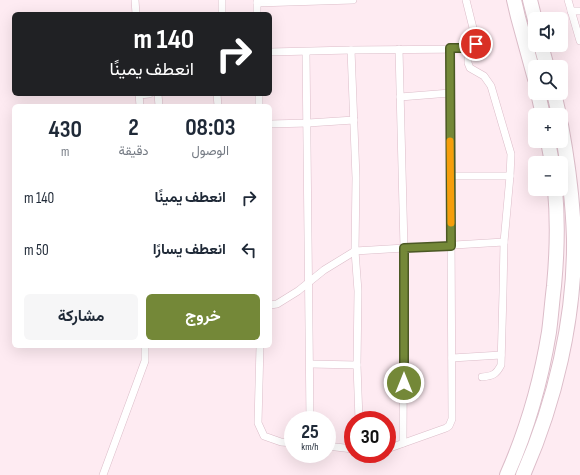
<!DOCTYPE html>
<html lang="ar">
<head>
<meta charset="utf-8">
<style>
	:root { --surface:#fff; --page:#f6f6f7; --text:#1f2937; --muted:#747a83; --accent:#748838 }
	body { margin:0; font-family:"Sofia Sans Condensed",Vazirmatn,sans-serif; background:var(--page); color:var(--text); direction:rtl; height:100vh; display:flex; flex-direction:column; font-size:15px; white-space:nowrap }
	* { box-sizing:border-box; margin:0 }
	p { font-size:13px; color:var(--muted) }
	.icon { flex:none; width:22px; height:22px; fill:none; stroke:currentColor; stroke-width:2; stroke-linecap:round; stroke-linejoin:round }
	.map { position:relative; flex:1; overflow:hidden; direction:ltr }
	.side { position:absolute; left:12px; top:104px; width:260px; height:244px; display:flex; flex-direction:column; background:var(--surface); border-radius:6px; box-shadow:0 4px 16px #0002; direction:rtl }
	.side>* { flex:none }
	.guide { position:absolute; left:12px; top:12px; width:260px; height:84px; border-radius:6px; box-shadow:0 4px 16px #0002; direction:rtl; background:#202124; color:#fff; overflow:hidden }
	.tools { position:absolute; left:528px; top:12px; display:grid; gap:8px }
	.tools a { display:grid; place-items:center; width:40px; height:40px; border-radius:6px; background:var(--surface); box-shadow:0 4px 16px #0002; font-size:20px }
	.speed { position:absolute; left:284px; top:411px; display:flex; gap:8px; font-size:20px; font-weight:700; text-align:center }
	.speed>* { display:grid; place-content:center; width:52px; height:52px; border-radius:50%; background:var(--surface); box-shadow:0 4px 16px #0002; line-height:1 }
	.speed small { font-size:10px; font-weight:400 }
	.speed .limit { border:6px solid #d22; background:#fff; color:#111 }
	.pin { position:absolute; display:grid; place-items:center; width:34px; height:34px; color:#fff; margin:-17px; border:2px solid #fff; border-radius:50%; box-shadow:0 1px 4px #0007 }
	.me { position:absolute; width:44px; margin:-22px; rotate:0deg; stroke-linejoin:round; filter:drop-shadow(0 0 3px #0008) }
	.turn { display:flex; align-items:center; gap:14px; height:84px; padding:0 12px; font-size:18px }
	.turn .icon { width:52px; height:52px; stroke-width:2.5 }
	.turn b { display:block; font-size:28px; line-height:34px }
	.eta { display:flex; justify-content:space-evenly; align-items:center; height:68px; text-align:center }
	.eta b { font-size:24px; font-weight:700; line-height:28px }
	.primary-button { display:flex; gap:8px; margin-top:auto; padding:8px 12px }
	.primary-button a { flex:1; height:46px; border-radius:6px; background:var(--accent); color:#fff; font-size:16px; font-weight:700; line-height:46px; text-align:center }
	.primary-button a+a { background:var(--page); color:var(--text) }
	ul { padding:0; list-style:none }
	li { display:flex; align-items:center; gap:12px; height:52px; padding:0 12px }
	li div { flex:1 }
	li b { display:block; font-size:15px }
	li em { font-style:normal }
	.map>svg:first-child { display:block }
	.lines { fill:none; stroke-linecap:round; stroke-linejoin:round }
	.street-casing { stroke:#dcbdc9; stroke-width:8 }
	.highway-casing { stroke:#dcbdc9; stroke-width:16 }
	.street { stroke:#fff; stroke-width:7 }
	.highway { stroke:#fff; stroke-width:14 }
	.route-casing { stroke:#4b5824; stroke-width:10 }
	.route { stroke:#748838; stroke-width:7 }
	.slow { stroke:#f59e0b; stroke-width:7 }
</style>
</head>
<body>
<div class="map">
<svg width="580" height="475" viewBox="0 0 580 475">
	<rect width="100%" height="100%" fill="#feebf2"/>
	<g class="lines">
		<g class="street-casing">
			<g id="street">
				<polyline points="135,0 136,14"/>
				<polyline points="222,0 222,14"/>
				<polyline points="257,0 257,14"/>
				<path d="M466,0L476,40L475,44L468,58V63L470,68L484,76L491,86L511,154L510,176L504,242L503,292L501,365C496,375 492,376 482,377"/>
				<polyline points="568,0 580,41"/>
				<polyline points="257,3 353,0"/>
				<polyline points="571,11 580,11"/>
				<polyline points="399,49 404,248 403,443"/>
				<polyline points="351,50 356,178 355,251 358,291 357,365 359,420"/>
				<polyline points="270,52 351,50 472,49"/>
				<polyline points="306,52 310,420"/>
				<polyline points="139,94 140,106"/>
				<polyline points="158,94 159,106"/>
				<polyline points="217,94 218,106"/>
				<polyline points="259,94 259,106"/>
				<polyline points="139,95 149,94"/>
				<polyline points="400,97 450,93"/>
				<polyline points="270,124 308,123 354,120"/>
				<polyline points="451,176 510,176"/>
				<polyline points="270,305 277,304 298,291 324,270 355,251 504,242"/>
				<polyline points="260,346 258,423 264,436 281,442 293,443"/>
				<polyline points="452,358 501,355"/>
				<polyline points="310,364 357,365"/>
				<polyline points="327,446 353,449"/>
				<polyline points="387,449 446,428 449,426 452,419 450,48"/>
				<polyline points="103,475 145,361 145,346"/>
			</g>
		</g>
		<g class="highway-casing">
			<g id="highway">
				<polyline points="514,0 518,17 535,79"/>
				<polyline points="530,0 535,20"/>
				<polyline points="541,45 547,67"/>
				<polyline points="538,93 543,115"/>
				<polyline points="554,93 559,115"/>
				<polyline points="548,141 552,163"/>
				<path d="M507,475C527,430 541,381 549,332C551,317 552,302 554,286C557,254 558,222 555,189"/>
				<path d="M523,475C555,403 575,318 574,239C573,201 568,163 561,125"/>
			</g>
		</g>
		<use href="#street" class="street"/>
		<use href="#highway" class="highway"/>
	</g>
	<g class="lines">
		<g class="route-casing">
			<polyline id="route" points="404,383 404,248 451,246 450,48 472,48 476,44"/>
		</g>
		<use href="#route" class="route"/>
		<polyline class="slow" points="450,141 451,223"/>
	</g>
</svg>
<div class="tools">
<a><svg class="icon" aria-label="sound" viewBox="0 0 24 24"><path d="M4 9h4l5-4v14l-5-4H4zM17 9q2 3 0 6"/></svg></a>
<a><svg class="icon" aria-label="search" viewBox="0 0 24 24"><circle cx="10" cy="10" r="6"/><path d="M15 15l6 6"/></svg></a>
<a>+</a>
<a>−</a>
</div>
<div class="speed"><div>25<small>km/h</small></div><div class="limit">30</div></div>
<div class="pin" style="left:476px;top:44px;background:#d93025"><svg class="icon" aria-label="arrive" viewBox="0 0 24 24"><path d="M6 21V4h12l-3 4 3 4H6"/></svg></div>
<svg class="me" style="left:404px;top:383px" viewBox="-20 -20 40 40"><circle r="17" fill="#748838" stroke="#fff" stroke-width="3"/><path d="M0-11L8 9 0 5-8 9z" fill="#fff"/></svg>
<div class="guide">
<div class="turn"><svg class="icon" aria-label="right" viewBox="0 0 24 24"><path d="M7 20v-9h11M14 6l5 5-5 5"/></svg><div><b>140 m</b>انعطف يمينًا</div></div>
</div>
<section class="side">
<div class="eta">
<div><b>08:03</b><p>الوصول</p></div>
<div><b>2</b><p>دقيقة</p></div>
<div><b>430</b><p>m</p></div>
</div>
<ul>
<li><svg class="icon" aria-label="right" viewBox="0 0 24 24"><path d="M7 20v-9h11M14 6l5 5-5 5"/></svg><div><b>انعطف يمينًا</b></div><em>140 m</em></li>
<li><svg class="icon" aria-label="left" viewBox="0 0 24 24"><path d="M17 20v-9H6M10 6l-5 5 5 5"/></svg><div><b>انعطف يسارًا</b></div><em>50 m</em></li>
</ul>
<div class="primary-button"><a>خروج</a><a>مشاركة</a></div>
</section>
</div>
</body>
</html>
